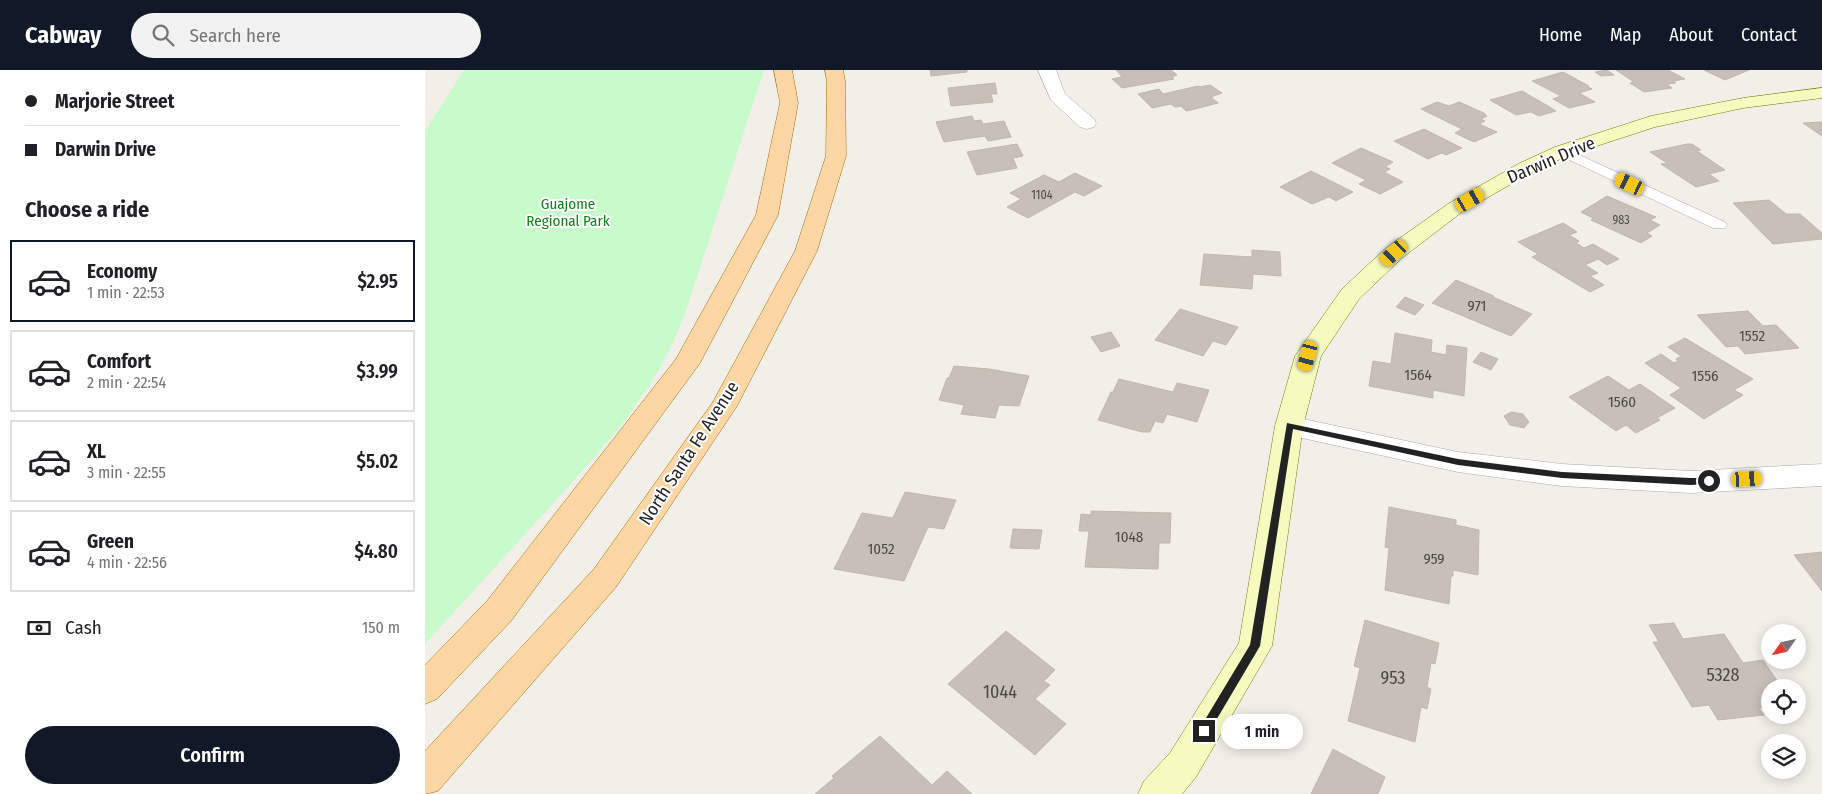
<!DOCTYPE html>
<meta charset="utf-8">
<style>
:root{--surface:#fff;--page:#f2f2f2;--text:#202124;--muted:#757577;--line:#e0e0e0;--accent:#111827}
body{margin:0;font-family:"Fira Sans Condensed",sans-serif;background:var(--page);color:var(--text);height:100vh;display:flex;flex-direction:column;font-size:19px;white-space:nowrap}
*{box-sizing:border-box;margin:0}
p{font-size:16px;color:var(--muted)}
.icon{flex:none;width:28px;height:28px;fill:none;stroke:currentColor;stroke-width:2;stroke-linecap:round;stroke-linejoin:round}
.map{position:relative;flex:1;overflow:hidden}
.drawer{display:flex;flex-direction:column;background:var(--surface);width:425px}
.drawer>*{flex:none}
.hud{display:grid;align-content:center;height:110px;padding:0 25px;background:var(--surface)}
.needle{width:32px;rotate:236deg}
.buttons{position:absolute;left:1336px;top:554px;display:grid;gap:10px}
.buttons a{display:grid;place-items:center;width:45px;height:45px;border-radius:50%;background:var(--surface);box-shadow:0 2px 12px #0003;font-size:25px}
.end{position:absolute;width:22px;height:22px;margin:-11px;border:6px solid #222;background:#fff;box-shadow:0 0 0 2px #fff}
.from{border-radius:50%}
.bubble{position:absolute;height:35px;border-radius:18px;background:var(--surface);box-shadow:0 2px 12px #0003;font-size:16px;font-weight:600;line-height:35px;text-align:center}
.car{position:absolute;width:15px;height:30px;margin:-15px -8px;border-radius:6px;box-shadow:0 0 4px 1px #0007;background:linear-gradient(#f5c518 24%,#345 0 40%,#f5c518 0 76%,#345 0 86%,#f5c518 0)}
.hud b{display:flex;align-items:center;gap:18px;height:48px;font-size:19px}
.hud b+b{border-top:1px solid var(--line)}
.hud i{width:12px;height:12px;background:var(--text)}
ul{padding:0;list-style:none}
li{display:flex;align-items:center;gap:15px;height:82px;margin:0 10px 8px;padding:0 15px;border:2px solid var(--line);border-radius:0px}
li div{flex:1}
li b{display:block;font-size:19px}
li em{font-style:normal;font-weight:600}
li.active{border-color:var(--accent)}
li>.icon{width:45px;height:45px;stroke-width:1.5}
h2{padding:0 25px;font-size:22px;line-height:60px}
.pay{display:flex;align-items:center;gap:12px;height:55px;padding:0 25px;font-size:19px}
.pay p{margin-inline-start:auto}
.action{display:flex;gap:10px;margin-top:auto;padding:10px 25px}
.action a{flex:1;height:58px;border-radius:30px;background:var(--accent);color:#fff;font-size:20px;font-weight:600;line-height:58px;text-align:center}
header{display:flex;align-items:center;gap:30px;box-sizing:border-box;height:70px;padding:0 25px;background:var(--accent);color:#fff}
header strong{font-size:24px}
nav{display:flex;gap:28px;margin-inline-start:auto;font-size:18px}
.search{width:350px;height:45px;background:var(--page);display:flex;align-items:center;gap:12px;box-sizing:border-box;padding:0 18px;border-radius:28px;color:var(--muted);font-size:19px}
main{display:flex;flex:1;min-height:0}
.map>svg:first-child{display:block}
</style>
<header>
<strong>Cabway</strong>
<div class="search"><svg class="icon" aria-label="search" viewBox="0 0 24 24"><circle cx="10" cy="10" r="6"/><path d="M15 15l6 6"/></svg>Search here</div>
<nav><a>Home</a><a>Map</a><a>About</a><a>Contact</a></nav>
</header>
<main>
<section class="drawer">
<div class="hud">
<b><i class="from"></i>Marjorie Street</b>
<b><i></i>Darwin Drive</b>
</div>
<h2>Choose a ride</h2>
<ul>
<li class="active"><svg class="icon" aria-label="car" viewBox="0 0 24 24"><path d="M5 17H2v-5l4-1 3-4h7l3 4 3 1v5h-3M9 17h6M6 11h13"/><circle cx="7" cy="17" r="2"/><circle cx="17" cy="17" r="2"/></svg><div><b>Economy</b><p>1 min · 22:53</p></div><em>$2.95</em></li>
<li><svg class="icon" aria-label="car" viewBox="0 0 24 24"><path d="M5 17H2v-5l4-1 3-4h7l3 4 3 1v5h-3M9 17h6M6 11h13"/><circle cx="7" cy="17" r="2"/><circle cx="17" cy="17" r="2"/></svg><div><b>Comfort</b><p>2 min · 22:54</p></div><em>$3.99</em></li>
<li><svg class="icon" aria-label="car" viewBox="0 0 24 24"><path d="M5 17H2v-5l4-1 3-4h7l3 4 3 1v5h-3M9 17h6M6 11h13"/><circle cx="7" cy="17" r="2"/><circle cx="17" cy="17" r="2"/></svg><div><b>XL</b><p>3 min · 22:55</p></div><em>$5.02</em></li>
<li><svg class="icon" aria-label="car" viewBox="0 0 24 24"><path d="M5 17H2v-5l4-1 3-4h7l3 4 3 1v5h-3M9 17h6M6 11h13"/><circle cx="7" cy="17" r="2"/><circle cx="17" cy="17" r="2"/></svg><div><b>Green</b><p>4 min · 22:56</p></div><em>$4.80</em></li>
</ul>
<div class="pay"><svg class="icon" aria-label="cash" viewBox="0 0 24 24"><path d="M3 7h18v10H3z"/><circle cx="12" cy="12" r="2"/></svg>Cash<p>150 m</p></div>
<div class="action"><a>Confirm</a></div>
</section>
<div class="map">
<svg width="1397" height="724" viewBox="0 0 1397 724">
<rect width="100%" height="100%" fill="#f2efe9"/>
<path fill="#c8facc" d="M39 0H339L261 241C231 323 180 376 123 439 82 484 41 529 0 574V61Z"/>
<g fill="#c7bfb8" stroke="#c4b6ab">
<path d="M505 0H542V2L506 6Z"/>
<path d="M691 0H746L752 5 747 7 749 9 697 18 687 9 697 7Z"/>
<path d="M1182 0 1189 5 1176 6 1170 2Z"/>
<path d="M1191 0H1243L1260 9 1248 11 1251 13 1242 14 1247 18 1219 22 1205 13 1209 12Z"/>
<path d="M1279 0H1324L1300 10Z"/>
<path d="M1138 2 1164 16 1163 17 1167 19 1154 23 1170 32 1144 38 1128 29 1136 26 1107 11Z"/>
<path d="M570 13 572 24H566L568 32 526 36 523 18Z"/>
<path d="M785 15 797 23 786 27 793 33 766 40 761 41 756 36 750 37 746 34 727 38 713 24 734 19 738 24 773 16 775 17Z"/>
<path d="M1097 21 1123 36 1131 41 1114 46 1106 42 1091 45 1065 30Z"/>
<path d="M1012 32 1024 36 1034 32 1059 43 1062 46 1056 49 1060 51 1054 54 1072 62 1049 72 1030 63 1037 59 996 39Z"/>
<path d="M547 46 549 51 556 50 558 54 579 51 586 67 563 71 560 66 519 72 511 52Z"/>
<path d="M1397 52V66L1378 53Z"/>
<path d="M999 59 1037 78 1021 85 1017 83 1003 89 969 71Z"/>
<path d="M592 74 598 86 588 88 592 98 552 105 542 82Z"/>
<path d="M1262 74H1267L1276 80 1272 81 1300 100 1284 104 1294 111 1271 117 1236 94 1242 93 1225 82Z"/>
<path d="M936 78 968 92 960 97 965 99 959 102 978 112 955 124 934 114 941 110 907 93Z"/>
<path d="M886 101 928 122 911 131 904 127 887 134 855 117Z"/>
<path d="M650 103 677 116 659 126 650 122 603 148 582 137 596 129 585 123 619 105 634 112Z"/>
<path d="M1182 126 1231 147 1225 150 1235 155 1222 163 1227 166 1216 173 1166 150 1168 148 1156 142Z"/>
<path d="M1344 130 1361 144H1375L1397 163V169L1348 174 1308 133Z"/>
<path d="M1138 153 1152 162 1144 165 1154 171 1151 173 1159 178 1168 174 1194 189 1182 195 1173 189 1160 195 1173 203 1165 206 1179 215 1165 222 1107 187 1113 184 1093 172Z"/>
<path d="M827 180 855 182 856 206 828 204 827 219 775 215 779 184 827 187Z"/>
<path d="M1031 210 1069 226 1068 227 1107 244 1086 266 1007 233Z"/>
<path d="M980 227 999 235 990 245 971 237Z"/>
<path d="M755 239 813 257 801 275 788 271 778 286 730 270Z"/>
<path d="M1323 241 1338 256 1351 255 1374 278 1320 284 1313 276 1301 277 1272 245Z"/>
<path d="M686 262 695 276 676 282 666 267Z"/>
<path d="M970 263 1007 270 1006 282 1021 285 1022 275 1042 278 1039 326 1008 320V328L944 316 948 291 966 294Z"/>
<path d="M1260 268 1328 309 1309 320 1318 325 1279 349 1245 325 1256 318 1220 293 1236 284 1249 293 1253 291 1251 289 1256 286 1243 277Z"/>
<path d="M1056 282 1073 289 1066 300 1048 292Z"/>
<path d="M529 296 564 299 604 306 594 336 574 335 570 348 536 344 539 335 514 330 522 308H524Z"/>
<path d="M1183 306 1204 320 1215 314 1250 338 1232 348 1235 350 1211 363 1201 355 1191 361 1144 327Z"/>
<path d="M694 309 748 322 752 313 784 320 772 352 742 344 738 353 730 351 725 362H717L673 350 686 322H688Z"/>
<path d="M1086 342 1098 344 1104 352 1099 358 1085 355 1079 346Z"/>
<path d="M480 422 531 430 519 459 503 457 479 511 409 499 437 443 468 448Z"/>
<path d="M964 437 1031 450V455L1054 460 1053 505 1028 500V506H1026L1024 534 960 520 964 478 960 477Z"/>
<path d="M666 441 746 443 745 473H734L733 499 660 497 664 461H654L656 444 666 445Z"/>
<path d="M588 459 617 460 614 479 585 478Z"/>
<path d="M1397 482V521L1369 485Z"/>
<path d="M940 550 1014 573 1010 594 1006 593 1002 617 1006 619 1002 639 996 637 990 672 923 651 935 598 929 596Z"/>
<path d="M1249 553 1258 569 1299 564 1318 593 1338 590 1357 618H1345V637L1334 638 1339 645 1293 650 1284 635 1267 637 1228 572H1234L1224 555Z"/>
<path d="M581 561 630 600 619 611 625 615 610 629 641 654 610 685 523 614Z"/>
<path d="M455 666 507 715 522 701 547 724H390L409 708 407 706Z"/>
<path d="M908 679 960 707 953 724H886Z"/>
</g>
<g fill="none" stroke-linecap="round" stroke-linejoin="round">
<defs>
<path id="lane" d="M1137 77 1300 152 1302 155 1300 158H1288L1132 84 1130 81 1132 78Z"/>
<g id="street">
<path d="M613 0H631L640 24 669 49 671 53 669 57 662 59 655 57 626 30Z"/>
<path d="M864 346 1033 382 1137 394 1266 401 1397 394V416L1266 423 1137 416 1033 402 854 363 850 356 854 349Z"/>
</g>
<path id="secondary" d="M1397 18V28L1318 38 1230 57 1144 85 1109 101 1037 142 977 188 934 229 896 286 878 356 847 576 771 707 757 724H713L719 711 745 683 814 573 850 356 870 286 917 219 961 178 1023 134 1095 93 1130 77 1226 46 1318 28Z"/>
<g id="primary">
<path d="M349 0H367L373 33 353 145 275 293 86 551 12 629 0 634V595L62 531 251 289 331 145 355 33Z"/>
<path d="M400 0H418L420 11 421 86 392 181 312 336 191 517 13 721 0 724V681L169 499 288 332 370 181 401 86 402 11Z"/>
</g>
</defs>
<use href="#lane" stroke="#a9a9a9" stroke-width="1"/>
<use href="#street" stroke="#a9a9a9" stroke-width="1"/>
<use href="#secondary" stroke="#707d05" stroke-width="1"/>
<use href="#primary" stroke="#a06b00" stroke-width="1"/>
<use href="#lane" fill="#fff" fill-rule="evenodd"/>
<use href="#street" fill="#fff" fill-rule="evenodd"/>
<use href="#secondary" fill="#f7fabf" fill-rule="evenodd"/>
<use href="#primary" fill="#fcd6a4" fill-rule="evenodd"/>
</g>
<path fill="#222" d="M862 353 1033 389 1137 402 1266 408H1284L1289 411 1284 414 1266 415 1137 408 1033 395 868 359 835 576 783 664 779 666 774 661 775 658 825 575Z"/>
<g text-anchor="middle" stroke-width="4" stroke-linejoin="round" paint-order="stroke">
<g font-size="12" fill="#4b4948">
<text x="617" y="129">1104</text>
<text x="1196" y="154">983</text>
</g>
<g font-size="15" fill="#0c8416" stroke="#fff">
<text x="143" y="139">Guajome<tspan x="143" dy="17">Regional Park</tspan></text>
</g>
<g font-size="15" fill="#4b4948">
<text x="1052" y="241">971</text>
<text x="1327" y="271">1552</text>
<text x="993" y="310">1564</text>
<text x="1280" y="311">1556</text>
<text x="1197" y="337">1560</text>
<text x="704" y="472">1048</text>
<text x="456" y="484">1052</text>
<text x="1009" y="494">959</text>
</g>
<g font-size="18" fill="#222" stroke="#fff">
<text transform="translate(1126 90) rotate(-23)" y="6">Darwin Drive</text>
<text transform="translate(264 383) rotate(-57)" y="6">North Santa Fe Avenue</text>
</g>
<g font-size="18" fill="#4b4948">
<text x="1298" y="611">5328</text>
<text x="968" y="614">953</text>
<text x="575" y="628">1044</text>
</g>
</g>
</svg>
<div class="buttons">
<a><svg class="needle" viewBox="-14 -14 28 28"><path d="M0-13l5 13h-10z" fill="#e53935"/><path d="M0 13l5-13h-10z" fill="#757577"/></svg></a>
<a><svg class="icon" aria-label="locate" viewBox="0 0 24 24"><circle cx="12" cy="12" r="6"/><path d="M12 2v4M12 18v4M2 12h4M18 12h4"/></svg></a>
<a><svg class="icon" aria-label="layers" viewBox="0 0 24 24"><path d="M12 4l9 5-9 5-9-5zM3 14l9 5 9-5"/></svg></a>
</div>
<i class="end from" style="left:1284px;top:411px"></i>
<i class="end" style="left:779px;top:661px"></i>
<div class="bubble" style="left:796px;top:644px;width:82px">1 min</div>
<i class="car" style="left:1205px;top:114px;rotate:296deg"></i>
<i class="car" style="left:1045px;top:130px;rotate:60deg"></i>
<i class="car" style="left:969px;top:183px;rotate:227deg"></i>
<i class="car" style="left:883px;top:286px;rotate:195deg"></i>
<i class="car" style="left:1322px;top:409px;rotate:87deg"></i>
</div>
</main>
